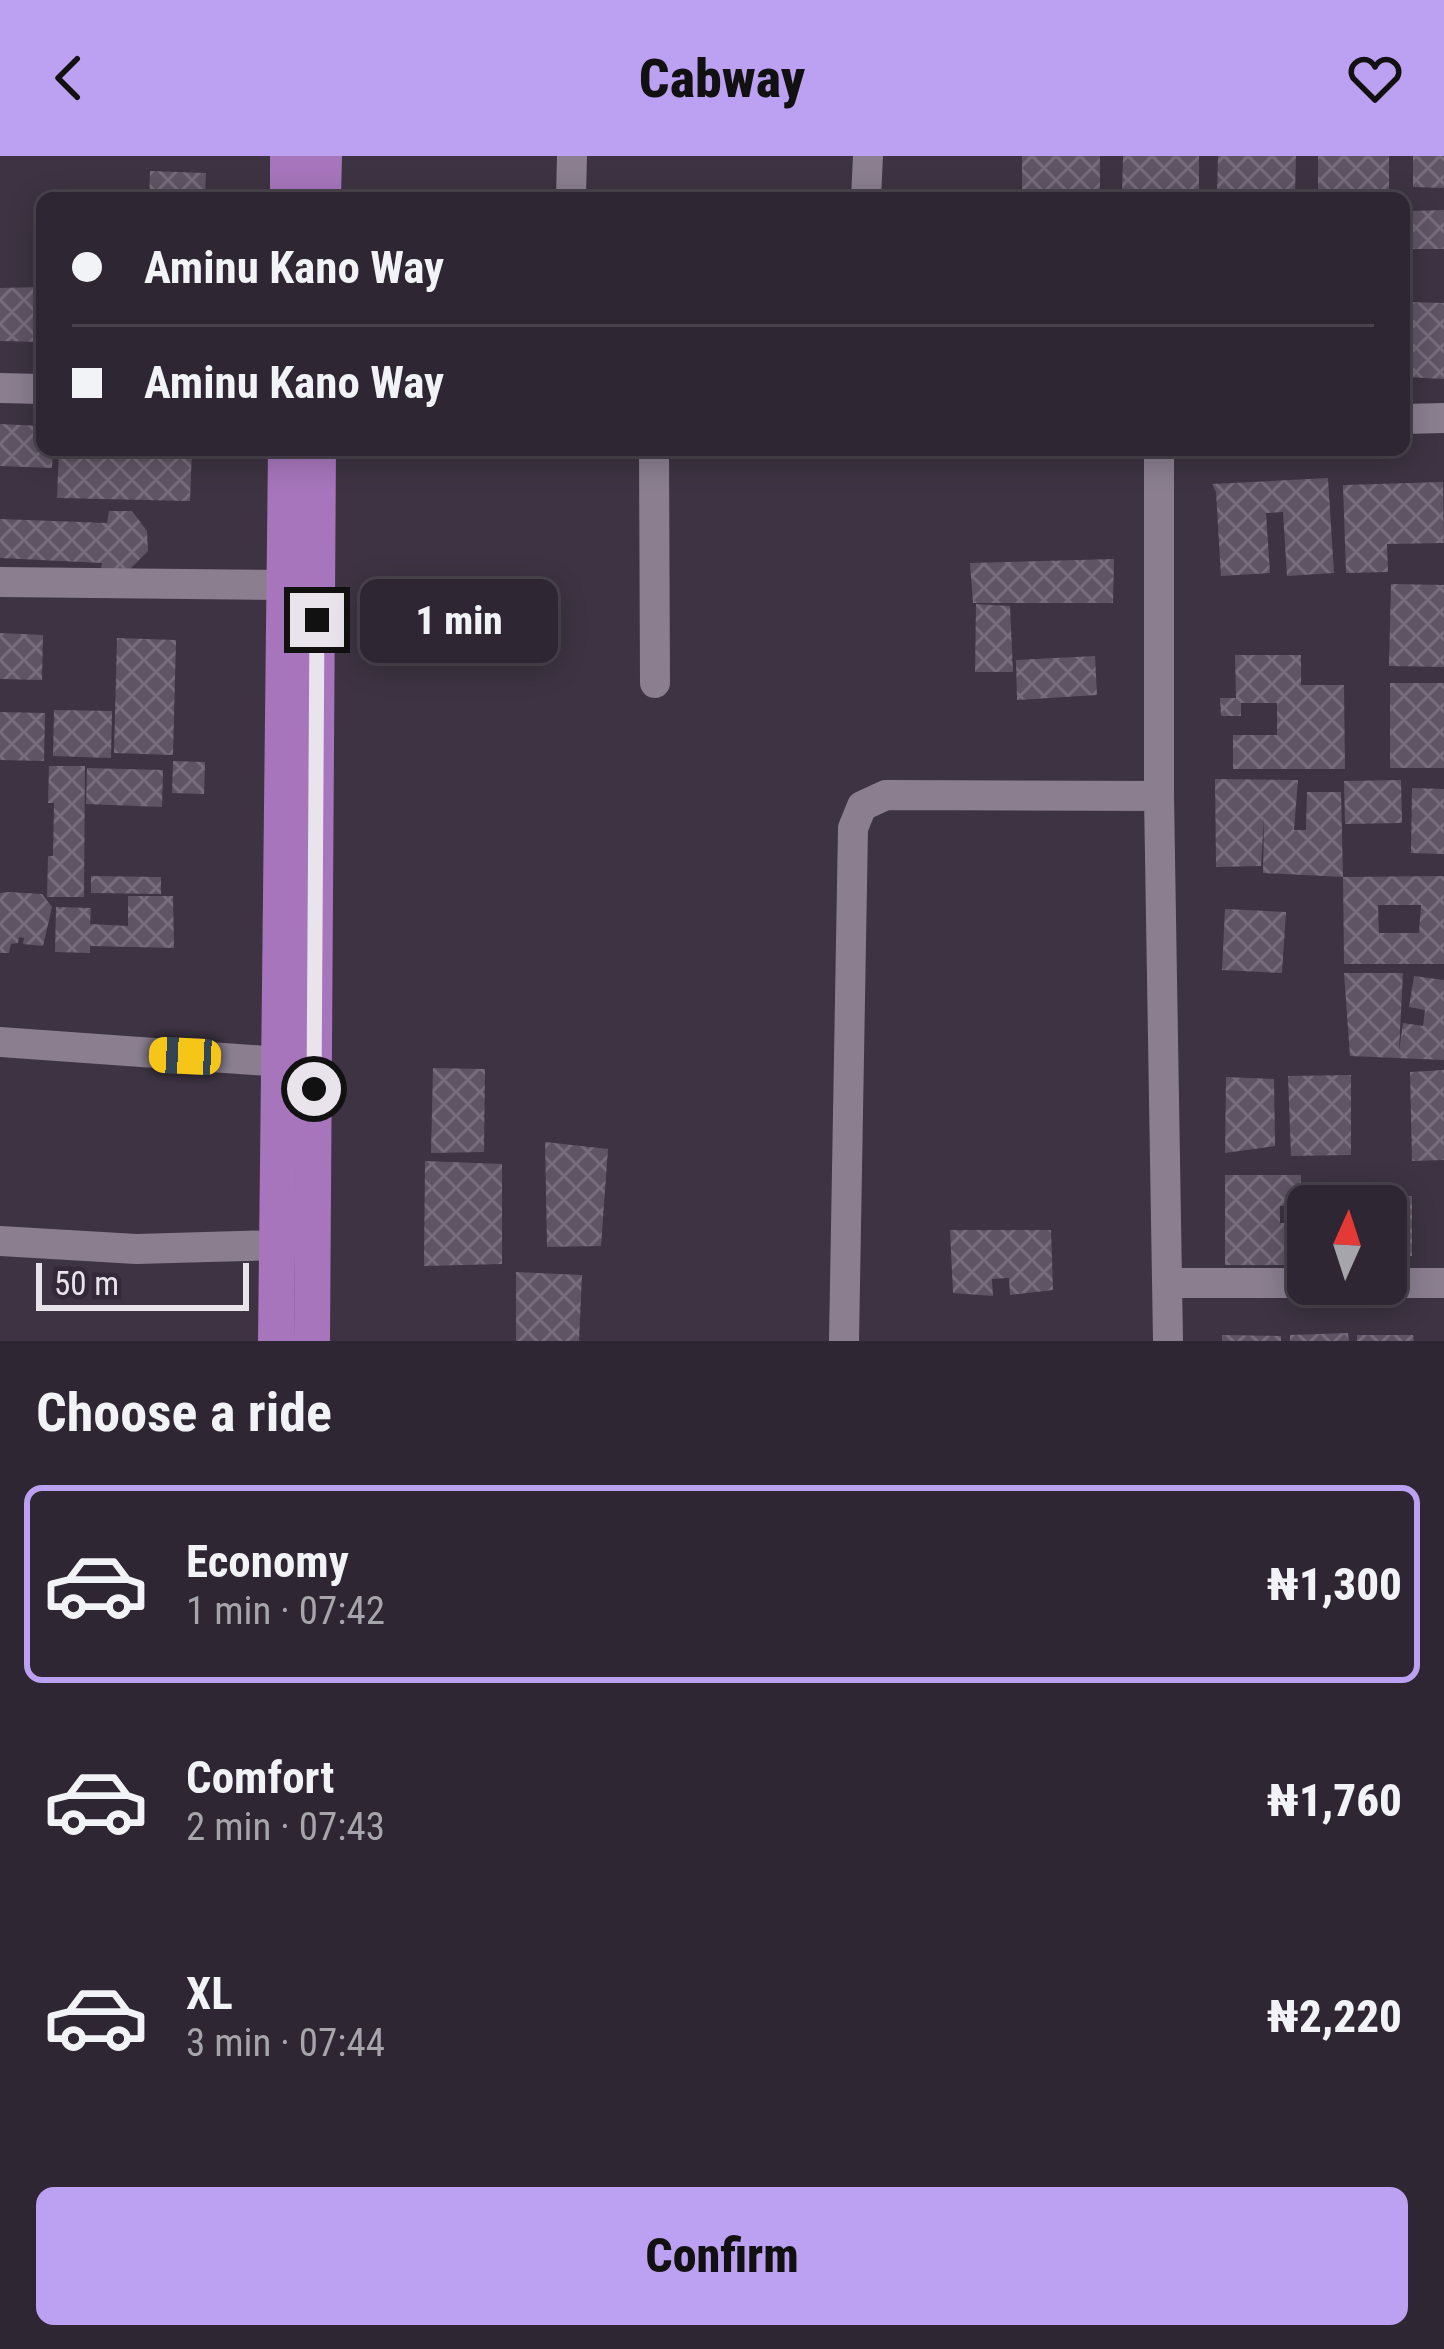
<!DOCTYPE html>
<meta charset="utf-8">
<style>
:root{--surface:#2e2632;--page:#362e3a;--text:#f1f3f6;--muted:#a7a5ac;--line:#49434d;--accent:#bca0f2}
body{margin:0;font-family:"Roboto Condensed",sans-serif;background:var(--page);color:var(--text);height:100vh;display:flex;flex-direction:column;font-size:45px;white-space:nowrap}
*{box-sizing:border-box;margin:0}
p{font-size:39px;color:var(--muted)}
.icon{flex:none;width:66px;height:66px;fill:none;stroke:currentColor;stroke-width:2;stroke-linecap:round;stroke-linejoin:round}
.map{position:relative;height:1185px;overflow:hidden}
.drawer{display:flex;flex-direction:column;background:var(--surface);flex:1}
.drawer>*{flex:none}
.banner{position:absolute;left:36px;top:36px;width:1374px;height:264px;border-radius:18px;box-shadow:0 6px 30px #0003,0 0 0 3px var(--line);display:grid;align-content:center;height:264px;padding:0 36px;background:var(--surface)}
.needle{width:78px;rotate:3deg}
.controls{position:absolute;left:1287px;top:1029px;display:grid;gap:24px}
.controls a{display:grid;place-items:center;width:120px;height:120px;border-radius:18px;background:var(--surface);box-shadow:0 6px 30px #0003,0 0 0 3px var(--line);font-size:60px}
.scale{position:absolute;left:36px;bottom:30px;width:213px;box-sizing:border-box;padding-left:12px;border:6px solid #e9e3ec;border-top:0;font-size:33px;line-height:42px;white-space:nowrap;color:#e9e3ec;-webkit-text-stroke:9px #332938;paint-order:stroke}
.end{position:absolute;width:54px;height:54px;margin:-27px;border:15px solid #e9e3ec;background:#111;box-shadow:0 0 0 6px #111}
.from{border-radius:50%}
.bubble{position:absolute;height:84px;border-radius:18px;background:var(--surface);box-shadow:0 6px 30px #0003,0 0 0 3px var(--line);font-size:39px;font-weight:800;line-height:84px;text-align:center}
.car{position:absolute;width:36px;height:72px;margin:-36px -18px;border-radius:15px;box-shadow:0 0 9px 3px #0007;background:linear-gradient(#f5c518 24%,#345 0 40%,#f5c518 0 76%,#345 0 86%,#f5c518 0)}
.banner b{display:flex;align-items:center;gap:42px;height:114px;font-size:45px}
.banner b+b{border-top:3px solid var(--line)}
.banner i{width:30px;height:30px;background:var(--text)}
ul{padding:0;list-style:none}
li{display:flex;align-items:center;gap:36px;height:198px;margin:0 24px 18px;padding:0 12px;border:6px solid transparent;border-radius:18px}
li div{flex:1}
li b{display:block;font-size:45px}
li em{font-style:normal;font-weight:800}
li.active{border-color:var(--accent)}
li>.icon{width:108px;height:108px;stroke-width:1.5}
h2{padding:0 36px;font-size:54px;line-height:144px}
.action{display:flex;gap:24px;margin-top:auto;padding:24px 36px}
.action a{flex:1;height:138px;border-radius:18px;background:var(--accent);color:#111;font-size:48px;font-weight:800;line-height:138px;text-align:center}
header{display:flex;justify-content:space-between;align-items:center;height:156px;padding:0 36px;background:var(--accent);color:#111;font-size:54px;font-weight:800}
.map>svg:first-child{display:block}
</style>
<header><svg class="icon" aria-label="back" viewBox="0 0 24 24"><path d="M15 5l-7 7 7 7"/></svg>Cabway<svg class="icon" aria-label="heart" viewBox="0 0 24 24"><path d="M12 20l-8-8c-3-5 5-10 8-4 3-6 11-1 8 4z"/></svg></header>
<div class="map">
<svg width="1444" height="1185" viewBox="0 0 1444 1185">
<defs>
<pattern id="building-cross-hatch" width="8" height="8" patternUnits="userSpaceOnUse" patternTransform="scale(3)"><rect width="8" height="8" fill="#5f5464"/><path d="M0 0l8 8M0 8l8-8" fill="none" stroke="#766c7a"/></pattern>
</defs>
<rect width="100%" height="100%" fill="#3d3342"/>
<g fill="url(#building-cross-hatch)" fill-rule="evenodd">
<path d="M1022 0H1100V39L1022 38Z"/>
<path d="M1123 0H1199V36H1122Z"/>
<path d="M1218 0H1296L1295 38 1217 37Z"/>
<path d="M1318 0H1389V39L1318 38Z"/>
<path d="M1413 0H1444V32L1413 31Z"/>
<path d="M150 15 206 17 205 42H149Z"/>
<path d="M1444 54V93H1409L1408 55Z"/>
<path d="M42 131V186L0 185V132Z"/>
<path d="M1408 146 1444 147V223L1406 221Z"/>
<path d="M0 268 42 270V294H53L52 312 0 310Z"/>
<path d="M59 294H192L190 345 57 342Z"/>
<path d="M1328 322 1334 417 1287 420 1283 356 1266 357 1270 417 1221 420 1216 336 1212 328Z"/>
<path d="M1443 326 1444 387 1387 388 1388 416 1346 417 1343 329Z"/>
<path d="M109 355H132L147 375 148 395 130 413H101L102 407 0 402V363L107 367Z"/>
<path d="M1114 403 1113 447H973L970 407Z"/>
<path d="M1391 428 1444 429V511L1389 510Z"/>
<path d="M976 448 1010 450 1013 516H975Z"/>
<path d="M0 477 43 479 42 524 0 523Z"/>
<path d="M117 482 176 484 173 599 114 597Z"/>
<path d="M1235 499H1301V529H1344L1345 613H1233V579H1277V547H1241V560H1221L1220 542H1236Z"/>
<path d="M1095 500 1097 539 1017 544 1016 504Z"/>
<rect x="1390" y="527" width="54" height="85"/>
<path d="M54 554 112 555 111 602 53 600Z"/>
<path d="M0 556 45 557 44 605 0 604Z"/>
<path d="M173 605 205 606 204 638 172 637Z"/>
<path d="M49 610H85L84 741H47L48 700H53L54 647H48Z"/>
<path d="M87 612 163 614 162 651 86 648Z"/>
<path d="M1215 623 1298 624 1294 674H1306L1307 636H1341L1343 721 1263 717 1264 661 1261 710 1216 711Z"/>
<path d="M1401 624 1402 667 1345 668 1344 625Z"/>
<path d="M1412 632 1444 633V698L1411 697Z"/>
<path d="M91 720 161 721V738L91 737Z"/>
<path d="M1444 720V808H1344L1343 721ZM1378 749H1421L1419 777H1379Z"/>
<path d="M9 736 42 738 52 751 43 790 23 788 24 782 19 781 18 787 11 788 9 797H0V737Z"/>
<path d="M128 740H173L174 792 90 790V797L55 796 56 751 91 752 90 768 128 770Z"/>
<path d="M1225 753 1286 756 1282 817 1222 814Z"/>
<path d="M1344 817H1403L1399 895 1403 867 1423 870 1425 854 1409 851 1414 820 1444 824V904L1350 900Z"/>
<path d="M433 912 485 913 484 996 431 997Z"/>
<path d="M1444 914V1004L1412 1005 1410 916Z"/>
<path d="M1351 919V999L1291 1000 1288 920Z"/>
<path d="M1226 921 1274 923 1275 990 1225 997Z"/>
<path d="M545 986 608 993 601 1090 547 1091Z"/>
<path d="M425 1005 502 1008V1108L424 1110Z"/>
<path d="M1225 1019H1301V1049L1280 1050V1067H1308V1109H1225Z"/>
<path d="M1353 1040H1412V1100H1386V1050H1353Z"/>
<path d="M950 1074H1051L1053 1134 1010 1139 1009 1122 992 1123 993 1140 953 1137Z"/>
<path d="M516 1116 582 1119 579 1185H516Z"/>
<path d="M1348 1177 1349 1185H1290V1179Z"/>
<path d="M1222 1179 1281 1180V1185H1222Z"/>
<path d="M1357 1179H1413L1414 1185H1357Z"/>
</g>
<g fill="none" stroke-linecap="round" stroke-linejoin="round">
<g stroke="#8a7e8f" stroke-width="30">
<path d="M571 42 572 0"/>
<path d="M866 42 868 0"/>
<path d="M0 232 42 233"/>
<path d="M1404 263 1444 262"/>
<path d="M654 294 655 527"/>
<path d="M1159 294V640L1168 1185"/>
<path d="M0 426 282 429"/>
<path d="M0 886 281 906"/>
<path d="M0 1085 136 1093 278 1089"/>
<path d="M1169 1127H1308"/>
<path d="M1386 1127H1444"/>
<path d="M844 1185 853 672 862 650 886 639 1159 640"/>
</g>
<g stroke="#a675bb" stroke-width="36">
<path d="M288 42V0"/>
<path d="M323 42 324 0"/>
<path d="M276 1185 286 294"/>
<path d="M312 1185 318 294"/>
</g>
</g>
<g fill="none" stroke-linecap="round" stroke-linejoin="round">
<path stroke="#e9e3ec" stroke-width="15" d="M314 933 317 464"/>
</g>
</svg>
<div class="controls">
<a><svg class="needle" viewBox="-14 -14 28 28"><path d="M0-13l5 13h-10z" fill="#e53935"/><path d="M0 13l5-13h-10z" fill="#a7a5ac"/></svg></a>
</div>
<div class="scale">50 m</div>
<i class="end from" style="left:314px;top:933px"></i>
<i class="end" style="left:317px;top:464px"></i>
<div class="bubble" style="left:360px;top:423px;width:198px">1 min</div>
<i class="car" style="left:185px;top:900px;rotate:273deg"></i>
<div class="banner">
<b><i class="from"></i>Aminu Kano Way</b>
<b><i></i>Aminu Kano Way</b>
</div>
</div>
<section class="drawer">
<h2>Choose a ride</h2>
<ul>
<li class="active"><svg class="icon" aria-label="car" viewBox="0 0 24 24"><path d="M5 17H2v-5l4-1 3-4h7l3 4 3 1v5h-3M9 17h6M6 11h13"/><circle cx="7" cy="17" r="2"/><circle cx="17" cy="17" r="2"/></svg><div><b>Economy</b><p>1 min · 07:42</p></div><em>₦1,300</em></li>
<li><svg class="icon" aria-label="car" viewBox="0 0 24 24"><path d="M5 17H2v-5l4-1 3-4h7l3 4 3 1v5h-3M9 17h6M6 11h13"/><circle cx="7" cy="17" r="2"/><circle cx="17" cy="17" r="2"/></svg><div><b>Comfort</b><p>2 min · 07:43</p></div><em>₦1,760</em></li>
<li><svg class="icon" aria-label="car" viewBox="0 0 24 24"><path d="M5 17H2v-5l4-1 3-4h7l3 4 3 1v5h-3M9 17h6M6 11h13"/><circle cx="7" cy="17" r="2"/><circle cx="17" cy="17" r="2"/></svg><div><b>XL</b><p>3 min · 07:44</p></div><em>₦2,220</em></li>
</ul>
<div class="action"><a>Confirm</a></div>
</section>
